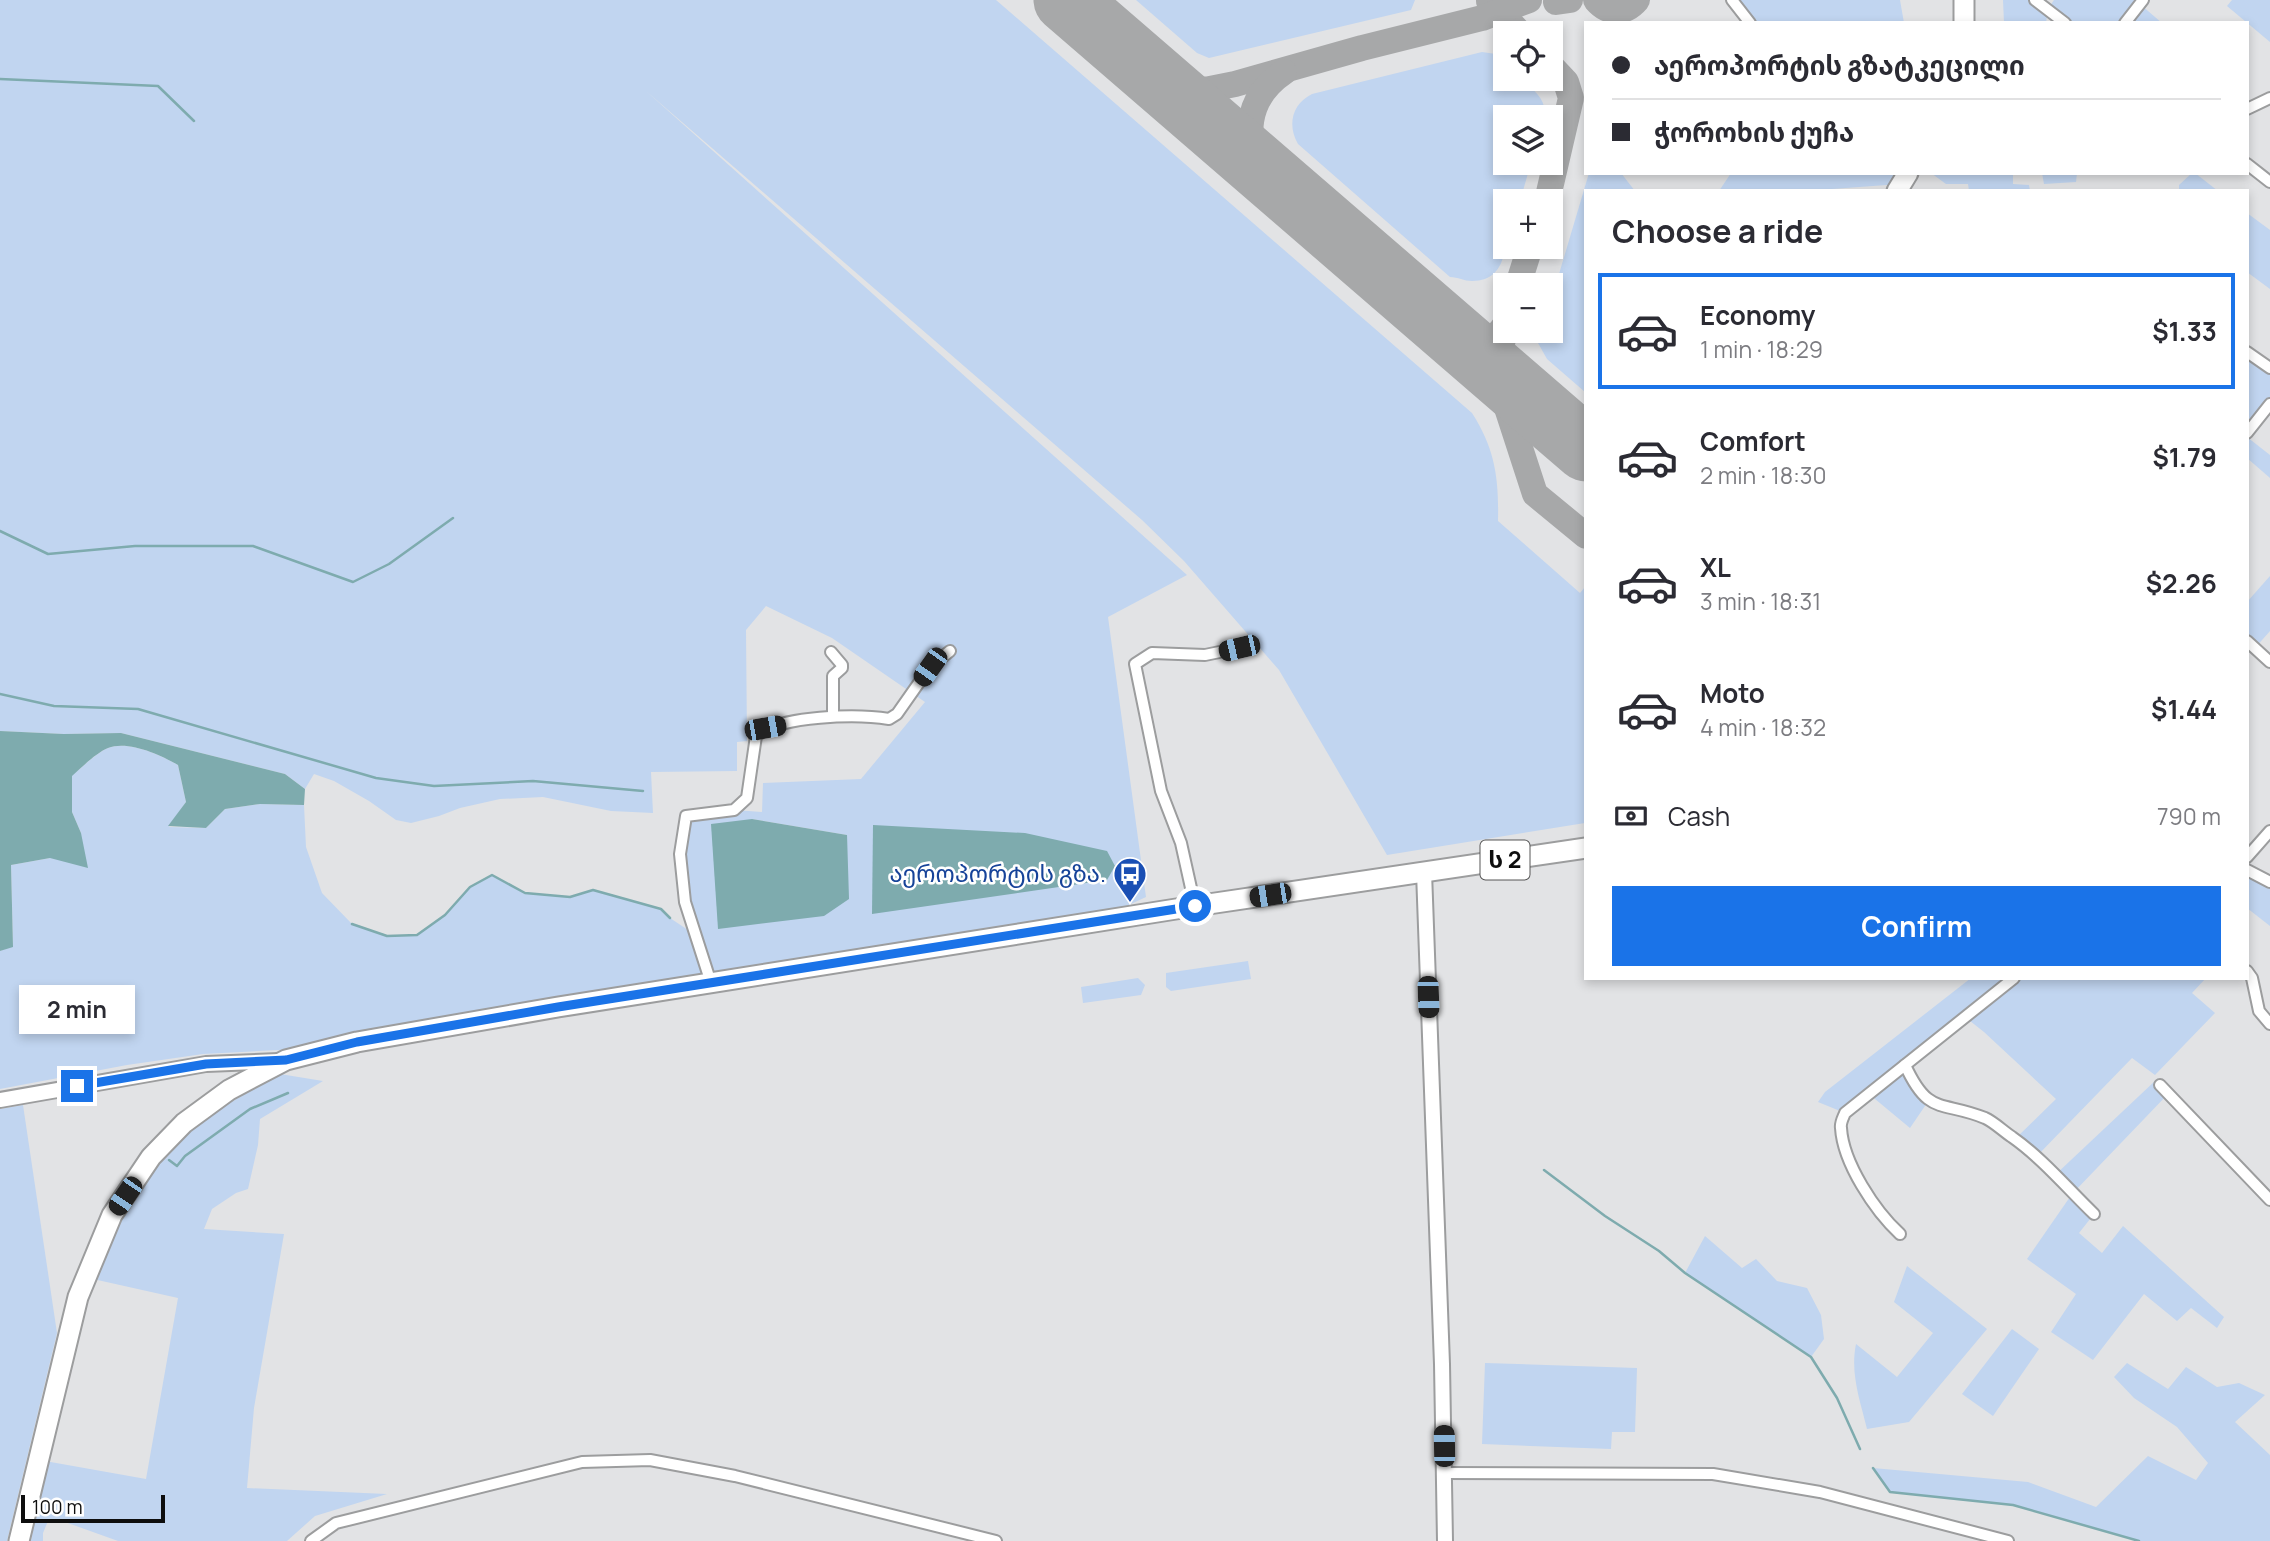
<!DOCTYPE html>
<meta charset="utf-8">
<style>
:root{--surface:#fff;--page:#f2f2f3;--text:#2b2b33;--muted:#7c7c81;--line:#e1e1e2;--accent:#1a73e8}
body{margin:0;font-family:Manrope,"Noto Sans Georgian",sans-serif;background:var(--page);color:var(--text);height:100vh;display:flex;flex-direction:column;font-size:26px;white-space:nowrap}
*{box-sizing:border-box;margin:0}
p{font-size:23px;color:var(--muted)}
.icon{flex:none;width:38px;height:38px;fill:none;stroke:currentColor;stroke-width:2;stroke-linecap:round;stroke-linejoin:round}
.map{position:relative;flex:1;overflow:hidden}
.panel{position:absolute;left:1584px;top:189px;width:665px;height:791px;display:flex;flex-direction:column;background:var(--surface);border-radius:0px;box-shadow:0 4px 10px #0003}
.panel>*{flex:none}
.hud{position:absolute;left:1584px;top:21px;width:665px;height:154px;border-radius:0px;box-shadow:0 4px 10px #0003;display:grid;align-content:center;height:154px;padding:0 28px;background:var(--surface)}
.buttons{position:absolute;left:1493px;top:21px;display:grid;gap:14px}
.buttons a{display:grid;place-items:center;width:70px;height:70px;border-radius:0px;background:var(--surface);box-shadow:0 4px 10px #0003;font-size:35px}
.scale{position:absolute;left:21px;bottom:18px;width:144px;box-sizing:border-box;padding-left:7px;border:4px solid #0e0e0e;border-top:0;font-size:19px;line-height:24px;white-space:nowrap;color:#0e0e0e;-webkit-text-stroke:5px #fff;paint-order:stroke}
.end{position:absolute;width:32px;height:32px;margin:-16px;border:9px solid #1a73e8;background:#fff;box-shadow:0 0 0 4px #fff}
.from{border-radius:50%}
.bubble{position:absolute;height:49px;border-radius:0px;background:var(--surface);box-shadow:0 4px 10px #0003;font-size:23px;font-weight:700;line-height:49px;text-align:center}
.car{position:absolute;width:21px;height:42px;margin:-21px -10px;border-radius:9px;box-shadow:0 0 5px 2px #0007;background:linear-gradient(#222 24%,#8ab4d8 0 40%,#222 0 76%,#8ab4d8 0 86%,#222 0)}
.hud b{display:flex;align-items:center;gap:24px;height:66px;font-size:26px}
.hud b+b{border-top:2px solid var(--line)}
.hud i{width:18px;height:18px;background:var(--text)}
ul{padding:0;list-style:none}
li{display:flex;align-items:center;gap:21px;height:116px;margin:0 14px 10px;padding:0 14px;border:4px solid transparent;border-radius:0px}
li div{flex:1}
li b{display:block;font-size:26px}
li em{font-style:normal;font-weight:700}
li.active{border-color:var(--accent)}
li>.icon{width:63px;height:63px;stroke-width:1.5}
h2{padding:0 28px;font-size:32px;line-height:84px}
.pay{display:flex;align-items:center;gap:18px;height:77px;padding:0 28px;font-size:26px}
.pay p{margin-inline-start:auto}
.primary-button{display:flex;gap:14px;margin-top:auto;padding:14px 28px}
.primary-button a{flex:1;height:80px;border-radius:0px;background:var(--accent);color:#fff;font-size:28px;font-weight:700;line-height:80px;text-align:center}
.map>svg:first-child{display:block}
</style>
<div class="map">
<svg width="2270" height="1541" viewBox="0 0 2270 1541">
<rect width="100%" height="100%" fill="#e2e3e5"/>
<g fill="#c1d5f0" fill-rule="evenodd">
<path d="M0 0H996L1472 413C1495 449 1499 478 1498 521L1580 593 1585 587V823L1387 855 1279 670 1184 561 1142 520 646 91 1187 575 1108 617 1146 897 1118 910 783 961 387 1027 297 1049 203 1054 127 1065 0 1089V951L13 946 11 865 50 858 81 833 72 812V775C83 767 96 753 108 748 128 740 161 755 178 765L186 802 169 827 206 828 225 809 260 804 304 805 306 847 322 893 352 924 387 936 417 935 445 915 470 887 492 875 525 893 570 897 593 890 661 909 670 918 697 936 680 854 686 816 734 810 762 812 763 783 861 779 925 702 832 638 766 606 746 630 747 741 737 742V771L651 772 653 813 611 811 543 797 500 799 460 808 439 816 411 823 396 820 369 801 334 781 314 774 305 789 285 774 121 733 64 734 0 731ZM752 819 847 835 824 916Z"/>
<path d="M1136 0H1415L1411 10 1209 58 1197 53Z"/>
<path d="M1732 0H1900L1904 23H1750Z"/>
<path d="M2003 0H2035L2048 9 2054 0H2145L2141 5 2162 23H2065L2048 10 2046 23H2004Z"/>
<path d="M2232 0H2270V42L2227 6Z"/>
<path d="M1482 52 1496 54 1505 60V79H1522C1533 90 1548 100 1544 117H1505V163H1531L1520 201H1505C1505 230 1514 281 1472 281 1464 281 1458 277 1450 277L1298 144C1287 125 1292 104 1312 94Z"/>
<path d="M1589 173H1621L1635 191H1586L1585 392 1547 359 1538 343 1542 331H1550L1551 301Z"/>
<path d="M1731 173H1908L1900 184 1805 191H1719Z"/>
<path d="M1931 173H2013V184L2029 185 2030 191H1969L1968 184H1946Z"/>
<path d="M2042 173H2077L2076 182 2044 184Z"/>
<path d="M2192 173H2195L2218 191H2179V185Z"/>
<path d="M2247 213 2270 230V289L2247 272Z"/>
<path d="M2247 352 2270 368V404L2247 433Z"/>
<path d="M2247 437 2270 455V478L2247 458Z"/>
<path d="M2270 576V631L2255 648 2247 641V602Z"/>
<path d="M2247 870 2270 882V926L2247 908Z"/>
<path d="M1248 961 1251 979 1171 991 1166 987V973Z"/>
<path d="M1138 978 1145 985 1141 995 1083 1003 1081 987Z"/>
<path d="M1971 978H2206L2192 993 2215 1013 2155 1075 2132 1058 2035 1158 2015 1139 2056 1099 1984 1032 1965 1017 1905 1065 1929 1100 1910 1128 1869 1094 1845 1113 1818 1102 1825 1092Z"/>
<path d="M280 1074 323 1081 260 1119 258 1145 248 1189 236 1193 212 1209 204 1229 284 1234 254 1408 247 1488 387 1494 315 1516 287 1541H118L65 1522 48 1521 43 1533V1541H31L45 1461 146 1479 178 1298 93 1279 125 1214 155 1167 200 1120Z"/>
<path d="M2156 1080 2168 1094 2073 1193 2094 1214 2079 1233 2102 1253 2123 1226 2224 1317 2217 1328 2191 1308 2177 1321 2144 1294 2093 1360 2051 1332 2076 1294 2027 1259 2072 1194 2054 1176Z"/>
<path d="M23 1105 57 1333 7 1541H0V1109Z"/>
<path d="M1705 1236 1742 1268 1756 1259 1777 1281 1807 1288 1821 1315 1824 1339 1811 1357 1685 1273Z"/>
<path d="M1907 1266 1987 1329 1909 1422 1867 1429C1860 1400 1850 1374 1856 1344L1897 1377 1933 1333 1894 1302Z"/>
<path d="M2012 1329 2039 1349 1993 1416 1962 1394Z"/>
<path d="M1485 1363 1637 1368 1635 1432H1612L1611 1449 1482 1444Z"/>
<path d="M2127 1363 2168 1389 2186 1367 2217 1387 2239 1383 2265 1395 2235 1422 2270 1455V1541H2139L2013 1505 1890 1492 1873 1468 2028 1482 2096 1507 2148 1456 2196 1480 2208 1463 2177 1427 2134 1398 2114 1377Z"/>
</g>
<g fill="#7eabae">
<path d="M0 731 64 734 121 733 285 774 305 789 304 805 260 804 225 809 206 828 168 826 186 802 178 765C161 755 128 740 108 748 96 753 82 767 72 776V812L81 833 88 868 50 858 11 865 13 947 0 951Z"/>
<path d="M752 819 847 835 849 899 824 916 718 929 711 824Z"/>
<path d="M873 825 1025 833 1107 851 1115 866 1107 880 872 914Z"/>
</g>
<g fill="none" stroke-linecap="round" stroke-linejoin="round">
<g stroke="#7eabae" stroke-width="2.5">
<path d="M0 79 158 86 194 121"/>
<path d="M0 531 48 554 135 546H253L353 582 389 564 453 518"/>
<path d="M0 694 54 706 138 709 376 778 434 786 533 781 643 791"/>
<path d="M352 924 387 936 417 935 445 915 470 887 492 875 525 893 570 897 593 890 661 909 670 918"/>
<path d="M169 1160 177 1166 185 1156 250 1109 288 1093"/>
<path d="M1544 1170 1605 1216 1659 1251 1685 1273 1811 1357 1837 1398 1860 1449"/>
<path d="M1873 1468 1890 1492 2013 1505 2139 1541"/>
</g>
<g stroke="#a7a8a9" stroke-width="26">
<path d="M1596 0C1608 14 1625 14 1637 0"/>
<path d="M1489 1 1520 33"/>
<path d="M1556 2 1570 0"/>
<path d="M1141 65 1165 83 1181 87 1205 90 1235 84 1362 48 1482 18 1529 0"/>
<path d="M1268 175C1239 141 1247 97 1284 72"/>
<path d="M1547 201 1571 98 1566 82 1550 65"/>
<path d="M1518 285 1530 247"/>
<path d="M1437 321C1459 339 1483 357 1505 325"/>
<path d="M1505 331 1495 371 1535 494 1586 536"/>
<path d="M1563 430H1586"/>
</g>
<path stroke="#a7a8a9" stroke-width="65" d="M1066 0 1586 449"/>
<defs>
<g id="street">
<path d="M1732 0 1750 23"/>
<path d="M2035 0 2065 23"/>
<path d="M2125 23 2143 0"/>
<path d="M2247 109 2270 98"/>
<path d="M2247 164 2270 182"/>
<path d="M2247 352 2270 368"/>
<path d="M2247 433 2270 404"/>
<path d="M2247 641 2270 662"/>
<path d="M831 652 842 665V668L833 676V716"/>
<path d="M2247 857 2270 831"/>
<path d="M2247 870 2270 882"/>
<path d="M1195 906 1181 843 1161 791 1135 664 1152 653 1205 655 1239 648"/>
<path d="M2247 971 2252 978 2259 1011 2270 1024"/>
<path d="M711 983 685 902 680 854 686 816 734 810 747 798 756 736C780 715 858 714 889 719L897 714 930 667 950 651"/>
<path d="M1905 1065C1929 1117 1941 1100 1985 1118 1994 1122 2003 1131 2012 1137 2042 1158 2068 1189 2094 1214"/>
<path d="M2160 1085 2270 1200"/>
<path d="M1900 1234C1875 1211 1843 1163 1841 1128 1840 1123 1843 1118 1845 1113L2014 978"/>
<path d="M1445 1473 1713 1474 1820 1492 2008 1541"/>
<path d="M311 1541 336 1523 582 1462 650 1460 735 1476 996 1541"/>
</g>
<g id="secondary">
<path d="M1424 872 1442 1364 1445 1541"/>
<path d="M0 1100 206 1064 279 1061"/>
</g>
<g id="highway">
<path d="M1964 0V23"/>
<path d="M1897 191 1908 173"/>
<path d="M19 1541 78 1297 112 1215 151 1157 184 1123 229 1090 286 1060 357 1042 558 1007 1195 906 1586 848"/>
</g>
</defs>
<use href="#street" stroke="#9c9d9e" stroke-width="14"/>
<use href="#secondary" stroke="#9c9d9e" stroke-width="18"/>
<use href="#highway" stroke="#9c9d9e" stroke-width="23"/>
<use href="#street" stroke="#fff" stroke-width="10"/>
<use href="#secondary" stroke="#fff" stroke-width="14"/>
<use href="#highway" stroke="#fff" stroke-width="19"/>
</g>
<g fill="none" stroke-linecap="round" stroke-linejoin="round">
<path stroke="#1a73e8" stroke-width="9" d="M77 1086 206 1064 286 1060 357 1042 558 1007 1195 906"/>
</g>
<defs>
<symbol id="bus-pin" viewBox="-11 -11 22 30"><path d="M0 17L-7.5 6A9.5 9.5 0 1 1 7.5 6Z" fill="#1a4fb4" stroke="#fff"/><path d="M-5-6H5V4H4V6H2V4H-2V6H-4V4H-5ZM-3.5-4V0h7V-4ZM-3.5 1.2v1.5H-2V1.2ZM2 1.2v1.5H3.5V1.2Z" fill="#fff"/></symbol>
</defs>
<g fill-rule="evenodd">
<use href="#bus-pin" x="1111" y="855" width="38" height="52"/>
</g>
<g text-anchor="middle" stroke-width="5" stroke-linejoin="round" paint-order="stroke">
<rect fill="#fff" stroke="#565656" stroke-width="2" x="1480.5" y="840.5" width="49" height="39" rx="5"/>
<g font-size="23" font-weight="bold" fill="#0e0e0e">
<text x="1505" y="868">ს 2</text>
</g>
<g font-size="24" fill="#164399" stroke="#fff" text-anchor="end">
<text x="1106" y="882">აეროპორტის გზა.</text>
</g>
</g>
</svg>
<div class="buttons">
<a><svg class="icon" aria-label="locate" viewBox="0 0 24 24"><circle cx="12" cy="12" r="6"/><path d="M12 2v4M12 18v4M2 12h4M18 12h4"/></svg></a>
<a><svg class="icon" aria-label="layers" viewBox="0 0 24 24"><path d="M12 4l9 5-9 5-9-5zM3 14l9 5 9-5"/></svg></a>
<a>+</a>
<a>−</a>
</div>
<div class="scale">100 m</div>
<i class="end from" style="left:1195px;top:906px"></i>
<i class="end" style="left:77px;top:1086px"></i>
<div class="bubble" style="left:19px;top:985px;width:116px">2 min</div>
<i class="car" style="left:1239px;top:648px;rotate:257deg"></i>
<i class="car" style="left:930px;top:667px;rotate:215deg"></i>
<i class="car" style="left:765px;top:728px;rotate:80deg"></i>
<i class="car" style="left:1270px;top:895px;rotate:261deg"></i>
<i class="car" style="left:1428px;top:997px;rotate:178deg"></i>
<i class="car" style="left:125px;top:1196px;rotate:214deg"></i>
<i class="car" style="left:1444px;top:1446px;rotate:359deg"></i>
<div class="hud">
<b><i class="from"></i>აეროპორტის გზატკეცილი</b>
<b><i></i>ჭოროხის ქუჩა</b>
</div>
<section class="panel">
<h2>Choose a ride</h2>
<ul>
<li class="active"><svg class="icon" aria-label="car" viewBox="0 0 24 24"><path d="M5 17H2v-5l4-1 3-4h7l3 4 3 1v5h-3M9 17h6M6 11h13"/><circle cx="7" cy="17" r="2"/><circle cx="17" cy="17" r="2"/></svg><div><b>Economy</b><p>1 min · 18:29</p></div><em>$1.33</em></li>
<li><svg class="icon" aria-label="car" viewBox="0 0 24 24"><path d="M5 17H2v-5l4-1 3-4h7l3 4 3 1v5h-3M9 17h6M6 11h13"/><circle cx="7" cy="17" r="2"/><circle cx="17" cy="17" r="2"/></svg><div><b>Comfort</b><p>2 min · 18:30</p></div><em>$1.79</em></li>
<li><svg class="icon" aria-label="car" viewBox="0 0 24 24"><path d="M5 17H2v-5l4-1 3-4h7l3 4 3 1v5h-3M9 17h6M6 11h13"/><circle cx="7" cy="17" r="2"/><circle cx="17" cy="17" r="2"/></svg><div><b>XL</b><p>3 min · 18:31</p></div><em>$2.26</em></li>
<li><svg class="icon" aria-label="car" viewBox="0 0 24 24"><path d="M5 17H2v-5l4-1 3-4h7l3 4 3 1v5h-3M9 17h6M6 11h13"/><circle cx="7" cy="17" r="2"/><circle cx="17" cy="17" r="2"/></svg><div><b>Moto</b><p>4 min · 18:32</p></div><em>$1.44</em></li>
</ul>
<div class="pay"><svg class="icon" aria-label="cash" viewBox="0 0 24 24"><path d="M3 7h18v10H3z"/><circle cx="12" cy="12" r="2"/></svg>Cash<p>790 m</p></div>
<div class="primary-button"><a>Confirm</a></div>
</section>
</div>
